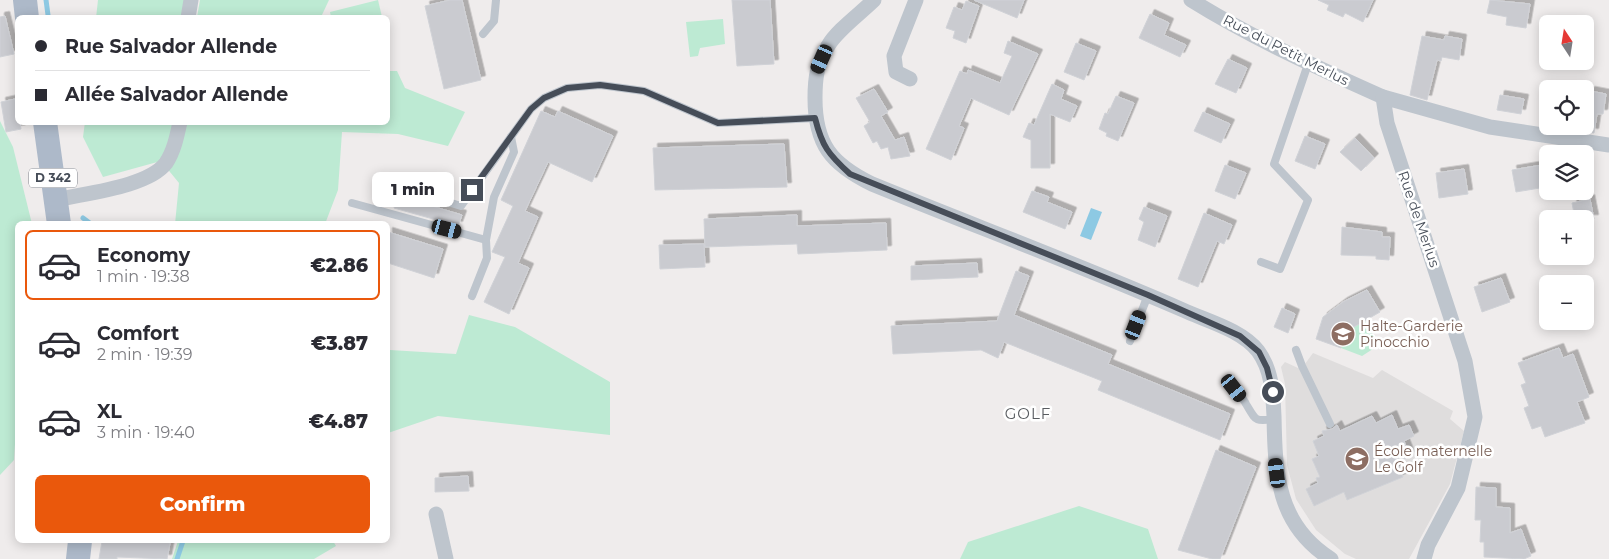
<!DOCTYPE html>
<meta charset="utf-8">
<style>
:root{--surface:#fff;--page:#f7f7f7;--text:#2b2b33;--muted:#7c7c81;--line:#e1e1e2;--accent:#ea580c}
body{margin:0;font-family:Montserrat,sans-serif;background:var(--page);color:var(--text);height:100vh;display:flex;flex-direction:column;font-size:19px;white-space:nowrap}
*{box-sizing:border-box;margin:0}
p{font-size:16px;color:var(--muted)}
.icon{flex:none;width:28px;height:28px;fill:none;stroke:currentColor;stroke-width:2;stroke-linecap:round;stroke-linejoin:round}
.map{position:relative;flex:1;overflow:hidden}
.details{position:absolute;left:15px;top:221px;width:375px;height:322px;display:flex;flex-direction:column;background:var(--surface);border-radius:8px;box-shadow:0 2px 12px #0003}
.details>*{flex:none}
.hud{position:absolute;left:15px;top:15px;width:375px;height:110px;border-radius:8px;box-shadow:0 2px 12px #0003;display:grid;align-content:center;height:110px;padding:0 20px;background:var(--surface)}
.needle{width:32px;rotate:348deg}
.tools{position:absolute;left:1539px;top:15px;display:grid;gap:10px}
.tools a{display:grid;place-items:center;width:55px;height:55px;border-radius:8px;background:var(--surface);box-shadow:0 2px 12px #0003;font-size:25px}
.end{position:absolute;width:22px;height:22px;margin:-11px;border:6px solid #464d58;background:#fff;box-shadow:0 0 0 2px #fff}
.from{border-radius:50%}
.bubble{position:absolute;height:35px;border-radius:8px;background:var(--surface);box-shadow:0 2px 12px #0003;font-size:16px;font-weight:800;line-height:35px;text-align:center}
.car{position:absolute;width:15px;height:30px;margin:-15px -8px;border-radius:6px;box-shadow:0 0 4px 1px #0007;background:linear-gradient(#222 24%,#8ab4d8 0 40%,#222 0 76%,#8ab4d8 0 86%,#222 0)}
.hud b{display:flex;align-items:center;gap:18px;height:48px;font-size:19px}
.hud b+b{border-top:1px solid var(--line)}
.hud i{width:12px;height:12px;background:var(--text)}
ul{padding:9px 0 0;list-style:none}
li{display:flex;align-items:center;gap:15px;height:70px;margin:0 10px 8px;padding:0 10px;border:2px solid transparent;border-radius:8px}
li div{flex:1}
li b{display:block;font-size:19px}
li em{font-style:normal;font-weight:800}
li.selected{border-color:var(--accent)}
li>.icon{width:45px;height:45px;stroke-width:1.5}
.primary-button{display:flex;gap:10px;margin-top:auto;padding:10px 20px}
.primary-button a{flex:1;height:58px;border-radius:8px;background:var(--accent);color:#fff;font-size:20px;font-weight:800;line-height:58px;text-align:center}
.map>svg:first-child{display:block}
</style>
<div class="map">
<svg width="1609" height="559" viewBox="0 0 1609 559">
<defs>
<filter id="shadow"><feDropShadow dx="4.5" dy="-4.5" stdDeviation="0" flood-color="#0004"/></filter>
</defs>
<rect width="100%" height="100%" fill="#efecec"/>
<path fill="#dfdddd" d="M1313 353 1373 378 1382 370 1453 411 1450 419 1464 431 1450 484 1409 559H1356L1345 554 1316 530 1296 499 1287 465 1285 384 1281 367 1285 362 1298 368 1305 364Z"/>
<g fill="#bdead3">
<path d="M98 0H186L184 17 96 18Z"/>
<path d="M200 0H329L321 17H197Z"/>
<path d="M378 0 382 17H331L330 12Z"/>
<path d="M723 19 725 44 700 48 698 56 690 57 686 22Z"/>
<path d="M388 71H397L405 88 465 112 448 146 398 134 342 132 338 190 325 224H175L179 183 161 161 103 177 83 137 85 122H388Z"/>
<path d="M0 121 13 147 32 224H18V394L14 460 0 475Z"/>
<path d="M469 315 515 327 610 382V435L438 416 388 433V348L390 350 456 354Z"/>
<path d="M1365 321 1379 345 1362 356 1341 348 1344 328 1350 329Z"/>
<path d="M1079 506 1148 529 1158 559H960L968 542Z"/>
<path d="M178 541H333L336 546 314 559H172Z"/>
</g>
<path fill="#8dc9e3" d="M1091 208 1102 212 1091 240 1080 236Z"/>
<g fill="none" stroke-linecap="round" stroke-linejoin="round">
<g stroke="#8dc9e3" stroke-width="5">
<path d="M46 0 48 15"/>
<path d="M83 218 91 224"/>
<path d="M177 559 183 541"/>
</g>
</g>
<g fill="#cacbd0" stroke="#d0d2d7" filter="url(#shadow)">
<path d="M450 0H462L481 80 444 89 425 6Z"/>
<path d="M732 0H770L774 64 737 66Z"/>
<path d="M974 0H1024L1017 18Z"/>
<path d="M1318 0H1373L1363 22 1345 13 1343 17 1327 10 1329 5Z"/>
<path d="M1490 0 1530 4 1526 28 1506 25 1507 17 1487 13Z"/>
<path d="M966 1 979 6 966 43 953 38 955 31 946 28 954 7 962 10Z"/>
<path d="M1150 14 1169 23 1164 35 1186 45 1180 57 1139 38Z"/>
<path d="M5 16 14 54 0 57V17Z"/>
<path d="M1422 36 1444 40 1445 36 1462 39 1459 60 1442 57 1441 61 1437 60 1427 100 1410 95Z"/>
<path d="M1008 41 1038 54 1009 115 971 98 959 126 964 128 951 160 926 149 960 71 967 74 968 70 1000 83 1012 56 1004 53Z"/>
<path d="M1076 43 1096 51 1084 80 1064 72Z"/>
<path d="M1228 59 1247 68 1236 93 1215 84Z"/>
<path d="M1052 84 1064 90 1061 99 1077 106 1070 122 1050 114V168H1031V140L1023 137 1029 123 1034 125Z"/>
<path d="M874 89 888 112 881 116 895 140 904 137 910 156 891 159 888 147 881 149 877 141 873 143 864 126 870 122 856 98Z"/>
<path d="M1590 91 1606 94 1603 114H1597L1594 133 1585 132V100L1588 101Z"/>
<path d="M1500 95 1524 99 1521 114 1497 110Z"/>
<path d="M1116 96 1134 103 1118 141 1106 136 1107 133 1099 129 1105 113 1108 114Z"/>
<path d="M15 99 18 122H20L21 129 6 132 1 102Z"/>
<path d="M541 111 555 117 558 111 613 136 592 182 548 162 525 211 538 217 518 263 529 268 509 314 484 302 505 257 492 252 513 206 501 200Z"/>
<path d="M1203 112 1230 124 1221 143 1194 131Z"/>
<path d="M1305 136 1325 144 1315 169 1295 161Z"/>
<path d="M1355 138 1374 158 1361 171 1340 152Z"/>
<path d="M784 144 787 187 655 190 653 148Z"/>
<path d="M1225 165 1246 173 1235 199 1215 191Z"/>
<path d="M1542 165 1546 187 1516 192 1512 170Z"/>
<path d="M1464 169 1468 194 1439 198 1436 173Z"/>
<path d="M1032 191 1049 197 1047 202 1072 212 1065 229 1023 212Z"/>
<path d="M398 196 462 215 458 226 394 208Z"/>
<path d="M1590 199 1594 219H1575L1572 203Z"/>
<path d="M1144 207 1167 216 1155 247 1138 240 1144 222 1139 219Z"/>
<path d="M1204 213 1232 225 1224 244 1217 241 1198 287 1178 279Z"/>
<path d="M797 215V226L886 223 887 250 798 254 797 244 705 247 704 219Z"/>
<path d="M1342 227 1382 232V237H1390L1389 260 1376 259V256L1341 255Z"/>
<path d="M388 232 443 249 434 278 388 263Z"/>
<path d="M704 244 705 267 660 269 659 245Z"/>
<path d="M977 263 978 277 911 280V266Z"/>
<path d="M1016 271 1029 276 1014 315 1112 355 1108 364 1230 414 1220 440 1098 390 1102 381 1004 342 998 358 981 350 893 354 891 326 997 321Z"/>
<path d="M1501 278 1510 302 1482 312 1474 287Z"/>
<path d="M1367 290 1380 312 1347 331 1341 348 1316 339 1323 317 1343 302Z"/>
<path d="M1282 308 1295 314 1288 333 1274 327Z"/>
<path d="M1559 348 1563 358 1573 354 1589 397 1577 402 1585 423 1545 437 1541 426 1532 429 1524 408 1529 406 1521 385 1526 383 1518 363Z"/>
<path d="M1392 415 1398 429 1409 425 1414 436 1404 441 1410 456 1397 462 1403 477 1347 500 1344 492 1314 506 1306 489 1318 483 1316 478 1320 477 1312 459 1319 456 1313 441 1324 436 1322 431 1332 429 1337 425 1340 431 1372 416 1376 423Z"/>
<path d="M1216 450 1256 467 1220 559H1212L1178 550Z"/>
<path d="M468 476 469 491 435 492V478Z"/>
<path d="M1476 487 1496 488V507L1510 508V533L1521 529 1531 556 1524 559 1484 557V542H1480L1481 520H1475Z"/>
<path d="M102 541H161L170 543 167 559 117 557V559H99Z"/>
</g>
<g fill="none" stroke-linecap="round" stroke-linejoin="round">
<g stroke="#bec5cd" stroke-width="8">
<path d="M483 34 494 21 496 0"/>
<path d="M399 187 461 206 531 109 544 98 567 88 600 85 644 91 718 123 815 118"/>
<path d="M352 203 486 240"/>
<path d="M1261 262 1280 269 1308 200 1274 164 1308 64"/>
<path d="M472 296 487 258 486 240 494 197 514 152 511 137"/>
<path d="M1130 341 1148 295"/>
<path d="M1296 350 1302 366 1330 424"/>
<path d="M1234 388C1238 393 1243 398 1246 404 1256 420 1254 422 1274 419"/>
</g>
<g stroke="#bec5cd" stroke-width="15">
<path d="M874 0C861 13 836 31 828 46 817 64 815 77 815 98 815 144 831 164 872 184 975 226 1080 265 1183 310 1207 321 1242 330 1258 351 1272 370 1273 394 1274 416 1275 473 1277 525 1331 559"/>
<path d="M1191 0C1252 38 1318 68 1383 97"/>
<path d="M188 18 191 0"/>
<path d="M910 79 896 72 894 56 916 0"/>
<path d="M56 200C85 193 148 187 166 163 174 151 177 136 180 122"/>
<path d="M436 514 446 559"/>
<path d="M1424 559 1428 545 1458 488 1475 417 1465 361 1387 123 1383 97 1490 127 1609 145"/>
</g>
<g stroke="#adb9c9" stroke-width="24">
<path d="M25 0 27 18"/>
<path d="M45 122 59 224"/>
<path d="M78 559 80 541"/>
</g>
</g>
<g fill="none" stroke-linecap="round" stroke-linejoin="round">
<path stroke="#464d58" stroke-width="6" d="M472 190 531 109 544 98 567 88 600 85 644 91 718 123 815 118C822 146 828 154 850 174L1148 295 1240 336 1259 352 1267 368 1273 392"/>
</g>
<defs>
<symbol id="school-disc" viewBox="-11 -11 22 22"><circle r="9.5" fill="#8d6e63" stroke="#fff"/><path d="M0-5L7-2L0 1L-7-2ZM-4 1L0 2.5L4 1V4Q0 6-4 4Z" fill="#fff"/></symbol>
</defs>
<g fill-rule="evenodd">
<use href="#school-disc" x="1329" y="320" width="28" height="28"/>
<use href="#school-disc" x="1343" y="445" width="28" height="28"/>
</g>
<g text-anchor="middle" stroke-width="5" stroke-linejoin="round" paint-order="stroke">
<rect fill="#fff" stroke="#7e828a" stroke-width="1" x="29" y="168.5" width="48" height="19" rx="4"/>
<g font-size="12" font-weight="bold" fill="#464d58">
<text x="53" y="182">D 342</text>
</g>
<g font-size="14" fill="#464d58" stroke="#fff">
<text transform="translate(1286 50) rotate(27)" y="5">Rue du Petit Merlus</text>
<text transform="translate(1419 219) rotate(71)" y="5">Rue de Merlus</text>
</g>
<g font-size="14" fill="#785e54" stroke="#fff" text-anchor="start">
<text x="1360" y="331">Halte-Garderie<tspan x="1360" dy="16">Pinocchio</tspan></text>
<text x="1374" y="456">École maternelle<tspan x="1374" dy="16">Le Golf</tspan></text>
</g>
<g font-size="15" letter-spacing="1" fill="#595c60" stroke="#fff">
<text x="1028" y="419">GOLF</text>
</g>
</g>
</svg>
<div class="tools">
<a><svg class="needle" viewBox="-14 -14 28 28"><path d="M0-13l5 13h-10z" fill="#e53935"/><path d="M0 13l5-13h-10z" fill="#7c7c81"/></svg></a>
<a><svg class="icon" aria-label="locate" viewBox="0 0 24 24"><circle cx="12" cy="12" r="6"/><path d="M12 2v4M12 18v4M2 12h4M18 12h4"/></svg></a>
<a><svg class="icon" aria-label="layers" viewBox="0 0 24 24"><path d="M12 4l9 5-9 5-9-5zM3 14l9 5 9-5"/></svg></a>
<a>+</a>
<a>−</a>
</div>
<i class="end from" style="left:1273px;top:392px"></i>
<i class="end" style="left:472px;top:190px"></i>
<div class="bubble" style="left:372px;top:172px;width:82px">1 min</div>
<i class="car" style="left:822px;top:59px;rotate:204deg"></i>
<i class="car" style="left:447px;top:229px;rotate:105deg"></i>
<i class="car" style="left:1136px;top:325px;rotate:21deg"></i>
<i class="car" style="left:1234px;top:388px;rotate:142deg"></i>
<i class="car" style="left:1277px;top:473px;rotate:353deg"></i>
<div class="hud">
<b><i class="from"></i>Rue Salvador Allende</b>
<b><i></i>Allée Salvador Allende</b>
</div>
<section class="details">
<ul>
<li class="selected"><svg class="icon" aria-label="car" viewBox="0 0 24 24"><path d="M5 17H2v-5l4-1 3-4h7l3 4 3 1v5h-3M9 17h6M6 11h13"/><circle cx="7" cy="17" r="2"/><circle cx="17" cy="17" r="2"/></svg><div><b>Economy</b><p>1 min · 19:38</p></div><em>€2.86</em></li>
<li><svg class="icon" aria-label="car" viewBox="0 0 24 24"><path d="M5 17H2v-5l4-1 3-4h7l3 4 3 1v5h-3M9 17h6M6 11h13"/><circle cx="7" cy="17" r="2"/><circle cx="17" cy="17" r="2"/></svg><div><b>Comfort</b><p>2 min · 19:39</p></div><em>€3.87</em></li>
<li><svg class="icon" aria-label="car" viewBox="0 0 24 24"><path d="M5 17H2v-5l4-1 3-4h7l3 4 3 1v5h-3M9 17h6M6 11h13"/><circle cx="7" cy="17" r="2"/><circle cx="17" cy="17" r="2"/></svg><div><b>XL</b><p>3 min · 19:40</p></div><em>€4.87</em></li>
</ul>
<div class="primary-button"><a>Confirm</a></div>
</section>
</div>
